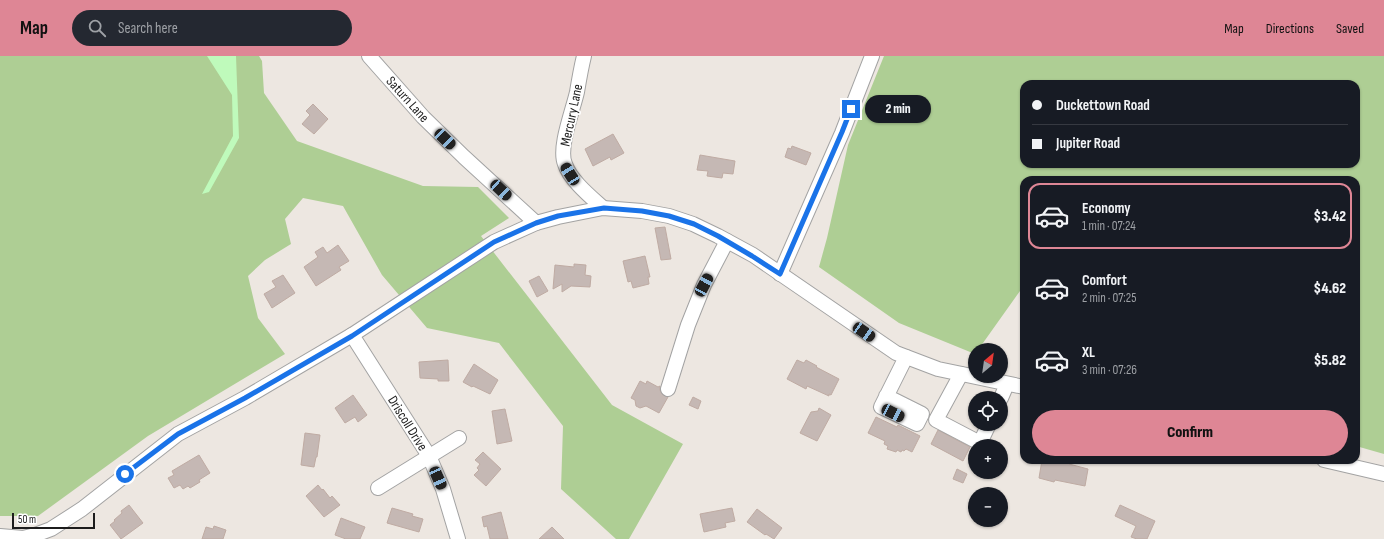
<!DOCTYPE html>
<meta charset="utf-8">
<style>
:root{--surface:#171b24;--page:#242831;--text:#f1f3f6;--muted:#9ea1a6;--line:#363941;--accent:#de8695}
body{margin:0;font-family:"Sofia Sans Condensed",sans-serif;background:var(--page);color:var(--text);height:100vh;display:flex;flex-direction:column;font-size:15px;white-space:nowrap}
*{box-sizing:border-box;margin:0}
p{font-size:13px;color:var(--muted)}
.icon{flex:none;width:22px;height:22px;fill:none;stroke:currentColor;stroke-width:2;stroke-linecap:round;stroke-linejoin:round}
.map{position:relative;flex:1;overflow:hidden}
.side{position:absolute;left:1020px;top:120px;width:340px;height:288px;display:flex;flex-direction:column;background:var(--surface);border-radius:12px;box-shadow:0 1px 3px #0004}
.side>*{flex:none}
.hud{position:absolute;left:1020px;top:24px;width:340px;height:88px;border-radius:12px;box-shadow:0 1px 3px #0004;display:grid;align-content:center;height:88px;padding:0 12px;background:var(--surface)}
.needle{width:26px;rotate:29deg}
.controls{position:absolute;left:968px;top:287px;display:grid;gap:8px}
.controls a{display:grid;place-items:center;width:40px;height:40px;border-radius:50%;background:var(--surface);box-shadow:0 1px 3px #0004;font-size:20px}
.scale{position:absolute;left:12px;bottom:10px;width:83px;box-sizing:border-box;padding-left:4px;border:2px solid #1c1c1c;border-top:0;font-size:11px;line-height:14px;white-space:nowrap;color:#1c1c1c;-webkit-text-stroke:3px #fff;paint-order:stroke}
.end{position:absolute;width:18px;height:18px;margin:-9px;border:5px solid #1a73e8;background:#fff;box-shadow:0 0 0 2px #fff}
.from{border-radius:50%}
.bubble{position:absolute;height:28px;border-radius:14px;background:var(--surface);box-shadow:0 1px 3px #0004;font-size:13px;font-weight:800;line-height:28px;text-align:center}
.car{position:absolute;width:12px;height:24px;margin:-12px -6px;border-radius:5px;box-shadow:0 0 3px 1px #0007;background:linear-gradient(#222 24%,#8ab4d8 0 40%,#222 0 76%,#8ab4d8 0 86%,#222 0)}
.hud b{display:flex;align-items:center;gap:14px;height:38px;font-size:15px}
.hud b+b{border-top:1px solid var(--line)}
.hud i{width:10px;height:10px;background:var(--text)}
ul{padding:7px 0 0;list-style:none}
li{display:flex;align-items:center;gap:12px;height:66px;margin:0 8px 6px;padding:0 4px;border:2px solid transparent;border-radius:12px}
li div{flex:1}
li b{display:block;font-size:15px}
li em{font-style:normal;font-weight:800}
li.on{border-color:var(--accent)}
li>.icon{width:36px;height:36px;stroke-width:1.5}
.cta{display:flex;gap:8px;margin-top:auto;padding:8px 12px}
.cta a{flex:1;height:46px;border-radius:24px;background:var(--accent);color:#111;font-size:16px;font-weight:800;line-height:46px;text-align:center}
header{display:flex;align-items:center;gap:24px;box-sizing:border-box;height:56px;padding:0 20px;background:var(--accent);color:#111}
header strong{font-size:19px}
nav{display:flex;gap:22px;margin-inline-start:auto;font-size:14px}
.search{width:280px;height:36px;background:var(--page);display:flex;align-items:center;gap:10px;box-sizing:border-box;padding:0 14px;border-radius:22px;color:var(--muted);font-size:15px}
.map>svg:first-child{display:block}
</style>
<header>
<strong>Map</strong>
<div class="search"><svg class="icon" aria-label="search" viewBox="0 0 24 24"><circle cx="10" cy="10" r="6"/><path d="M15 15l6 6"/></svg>Search here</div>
<nav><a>Map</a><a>Directions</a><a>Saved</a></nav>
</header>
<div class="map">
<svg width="1384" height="483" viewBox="0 0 1384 483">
<rect width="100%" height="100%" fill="#ede7e1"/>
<g fill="#aece94" fill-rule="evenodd">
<path d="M0 0H259L262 5 264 37 297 85 423 130 478 131 509 162 481 180 612 349 683 388 629 483H616L561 433 563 370 499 287 427 272 382 219 343 150 303 142 285 163 291 188 265 204 248 220 258 262 285 298 148 380 38 460H0Z"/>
<path d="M884 0H1384V398L1356 390V124H1024V191L1020 235 978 294H975V298L899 267 819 211 827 182 848 89ZM1024 28H1356V108H1024Z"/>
</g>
<path fill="#bffabb" d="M207 0H236L239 82 209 136 202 138 233 80 232 39Z"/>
<g fill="#c5b8b4" stroke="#bfaba3">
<path d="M313 48 328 63 314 78 302 68 310 59 306 55Z"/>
<path d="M613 78 624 97 611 104 610 101 593 110 585 93Z"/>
<path d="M792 90 811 97 806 109 785 101 788 92 791 93Z"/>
<path d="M700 99 735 105 733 118 723 117 722 122 707 120 708 115 697 114Z"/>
<path d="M665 171 671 203 661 204 655 172Z"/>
<path d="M338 189 349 205 339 211 341 214 316 230 304 211 318 201 315 196 323 191 327 197Z"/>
<path d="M645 200 650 221H648L649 228 633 232 631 225 628 226 623 205Z"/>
<path d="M574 208 586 209 585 219 591 220 590 231 571 230 562 236V228L553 233 555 209 574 211Z"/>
<path d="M283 219 295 237 272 252 264 238 276 231 272 225Z"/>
<path d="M539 220 548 235 537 241 529 225Z"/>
<path d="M448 304 449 325H438V323L420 322 419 306Z"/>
<path d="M797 304 804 307 806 304 817 310 816 311 839 323 831 339 829 338V340L807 330 806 333 787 323Z"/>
<path d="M474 308 498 324 490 338 473 330 472 331 463 326Z"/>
<path d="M640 325 646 328 647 325 658 331 660 330V334L662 338 668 341 659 357 646 350 640 352 636 350 635 344 631 342Z"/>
<path d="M353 339 367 359 358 366 355 361 345 367 335 352Z"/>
<path d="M693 341 701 345 698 353 689 349Z"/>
<path d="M819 352 831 359 817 385 800 377 811 356 818 355Z"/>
<path d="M505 353 512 385 497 388 492 355Z"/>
<path d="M876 361 897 371 898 369 920 380 912 396 906 393 904 395 902 394 901 396 897 394 896 396 887 393 888 390 884 388 885 385 868 377Z"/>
<path d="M938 374 970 391 963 405 931 388Z"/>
<path d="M305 377 320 379 317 401H316L314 411 301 409Z"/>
<path d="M483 396 501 413 486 430 474 419 479 414 477 412 480 408 475 404Z"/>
<path d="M199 399 210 417 199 424 200 426 190 432 188 430 183 433 180 429 174 432 168 422 174 419 172 415Z"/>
<path d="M1042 404H1061L1070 406 1069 408 1088 413 1085 430 1055 424 1054 426 1039 422Z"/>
<path d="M957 413 967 418 963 427 953 423Z"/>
<path d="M318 429 322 434 323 433 330 442 332 440 340 449 324 461 306 440Z"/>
<path d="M129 449 143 467 121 483 110 469 115 465 114 464 122 457 121 455Z"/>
<path d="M1120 449 1155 465 1147 483H1137L1131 481 1136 470 1115 460Z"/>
<path d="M392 452 413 458 412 460 423 463 419 476 387 467Z"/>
<path d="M732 452 735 465 725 467 726 471 704 476 700 458Z"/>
<path d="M757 453 782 472 774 483 766 478 765 479 747 466Z"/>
<path d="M501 456 508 483H490L487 470 484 471 482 461Z"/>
<path d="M341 462 365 471 360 483H346L335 479Z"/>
<path d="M214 470 226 474 223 483H202L206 471 213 473Z"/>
<path d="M552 471 564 483H539Z"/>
</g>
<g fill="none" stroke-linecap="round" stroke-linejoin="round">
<defs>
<g id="minor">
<path d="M369 0 423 61 464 101 536 167"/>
<path d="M584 0C581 12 579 24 577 36 573 54 558 92 565 108 570 124 591 141 603 152"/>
<path d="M780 218 842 77 872 0"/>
<path d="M352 279 429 400 443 433 458 483"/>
<path d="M961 318 936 364 980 387 989 368"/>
<path d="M668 333 688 269 704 229 727 185"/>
<path d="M886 340 922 358 917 368 881 351 906 301"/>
<path d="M1001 342 1007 328"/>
<path d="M1324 404 1384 418"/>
<path d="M378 432 459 382"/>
<path d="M0 480 23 482 35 479 51 473 82 453 178 378 245 342 352 279 494 186 536 167 558 161 603 152 642 155 669 160 693 168 718 180 753 199 896 297 938 313 1024 331"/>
</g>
</defs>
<use href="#minor" stroke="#a3a3a3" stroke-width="16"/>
<use href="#minor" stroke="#fff" stroke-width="14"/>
</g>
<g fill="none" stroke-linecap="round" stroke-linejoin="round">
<path stroke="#1a73e8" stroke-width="5" d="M125 418 178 378 245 342 352 280 494 186 536 167 558 160 604 152 642 155 669 160 694 168 718 180 752 200 780 218 842 76 851 53"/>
</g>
<g text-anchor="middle" stroke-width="3.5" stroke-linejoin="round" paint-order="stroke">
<g font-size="14" fill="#1c1c1c" stroke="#fff">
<text transform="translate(408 43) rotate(48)" y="5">Saturn Lane</text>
<text transform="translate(571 59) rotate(-78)" y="5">Mercury Lane</text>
<text transform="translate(408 367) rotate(58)" y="5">Driscoll Drive</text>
</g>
</g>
</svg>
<div class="controls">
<a><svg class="needle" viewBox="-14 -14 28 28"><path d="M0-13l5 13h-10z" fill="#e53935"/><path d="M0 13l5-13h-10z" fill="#9ea1a6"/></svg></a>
<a><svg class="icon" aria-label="locate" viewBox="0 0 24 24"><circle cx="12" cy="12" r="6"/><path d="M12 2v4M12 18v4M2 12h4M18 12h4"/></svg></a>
<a>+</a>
<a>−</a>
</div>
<div class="scale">50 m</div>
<i class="end from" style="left:125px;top:418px"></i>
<i class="end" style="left:851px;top:53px"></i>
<div class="bubble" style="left:865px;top:39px;width:66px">2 min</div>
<i class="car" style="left:445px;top:83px;rotate:134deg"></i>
<i class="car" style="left:570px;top:118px;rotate:328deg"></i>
<i class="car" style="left:501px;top:134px;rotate:133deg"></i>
<i class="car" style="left:704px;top:229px;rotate:28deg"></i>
<i class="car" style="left:864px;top:276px;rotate:124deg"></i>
<i class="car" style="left:893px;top:357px;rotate:116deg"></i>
<i class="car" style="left:438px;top:422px;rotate:156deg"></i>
<div class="hud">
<b><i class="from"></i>Duckettown Road</b>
<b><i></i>Jupiter Road</b>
</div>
<section class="side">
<ul>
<li class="on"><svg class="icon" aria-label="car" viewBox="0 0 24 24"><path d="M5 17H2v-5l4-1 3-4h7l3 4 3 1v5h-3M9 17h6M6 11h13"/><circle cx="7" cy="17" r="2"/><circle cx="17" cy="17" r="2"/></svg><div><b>Economy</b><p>1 min · 07:24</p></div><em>$3.42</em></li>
<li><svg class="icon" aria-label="car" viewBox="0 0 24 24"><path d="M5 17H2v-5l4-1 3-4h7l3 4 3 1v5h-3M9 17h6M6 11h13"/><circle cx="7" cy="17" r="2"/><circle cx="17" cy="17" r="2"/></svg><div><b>Comfort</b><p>2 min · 07:25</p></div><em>$4.62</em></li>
<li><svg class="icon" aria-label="car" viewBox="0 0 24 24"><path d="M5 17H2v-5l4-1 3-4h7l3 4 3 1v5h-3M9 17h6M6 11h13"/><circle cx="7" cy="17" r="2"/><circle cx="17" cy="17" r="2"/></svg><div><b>XL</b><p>3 min · 07:26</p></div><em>$5.82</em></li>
</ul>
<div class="cta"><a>Confirm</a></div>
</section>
</div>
